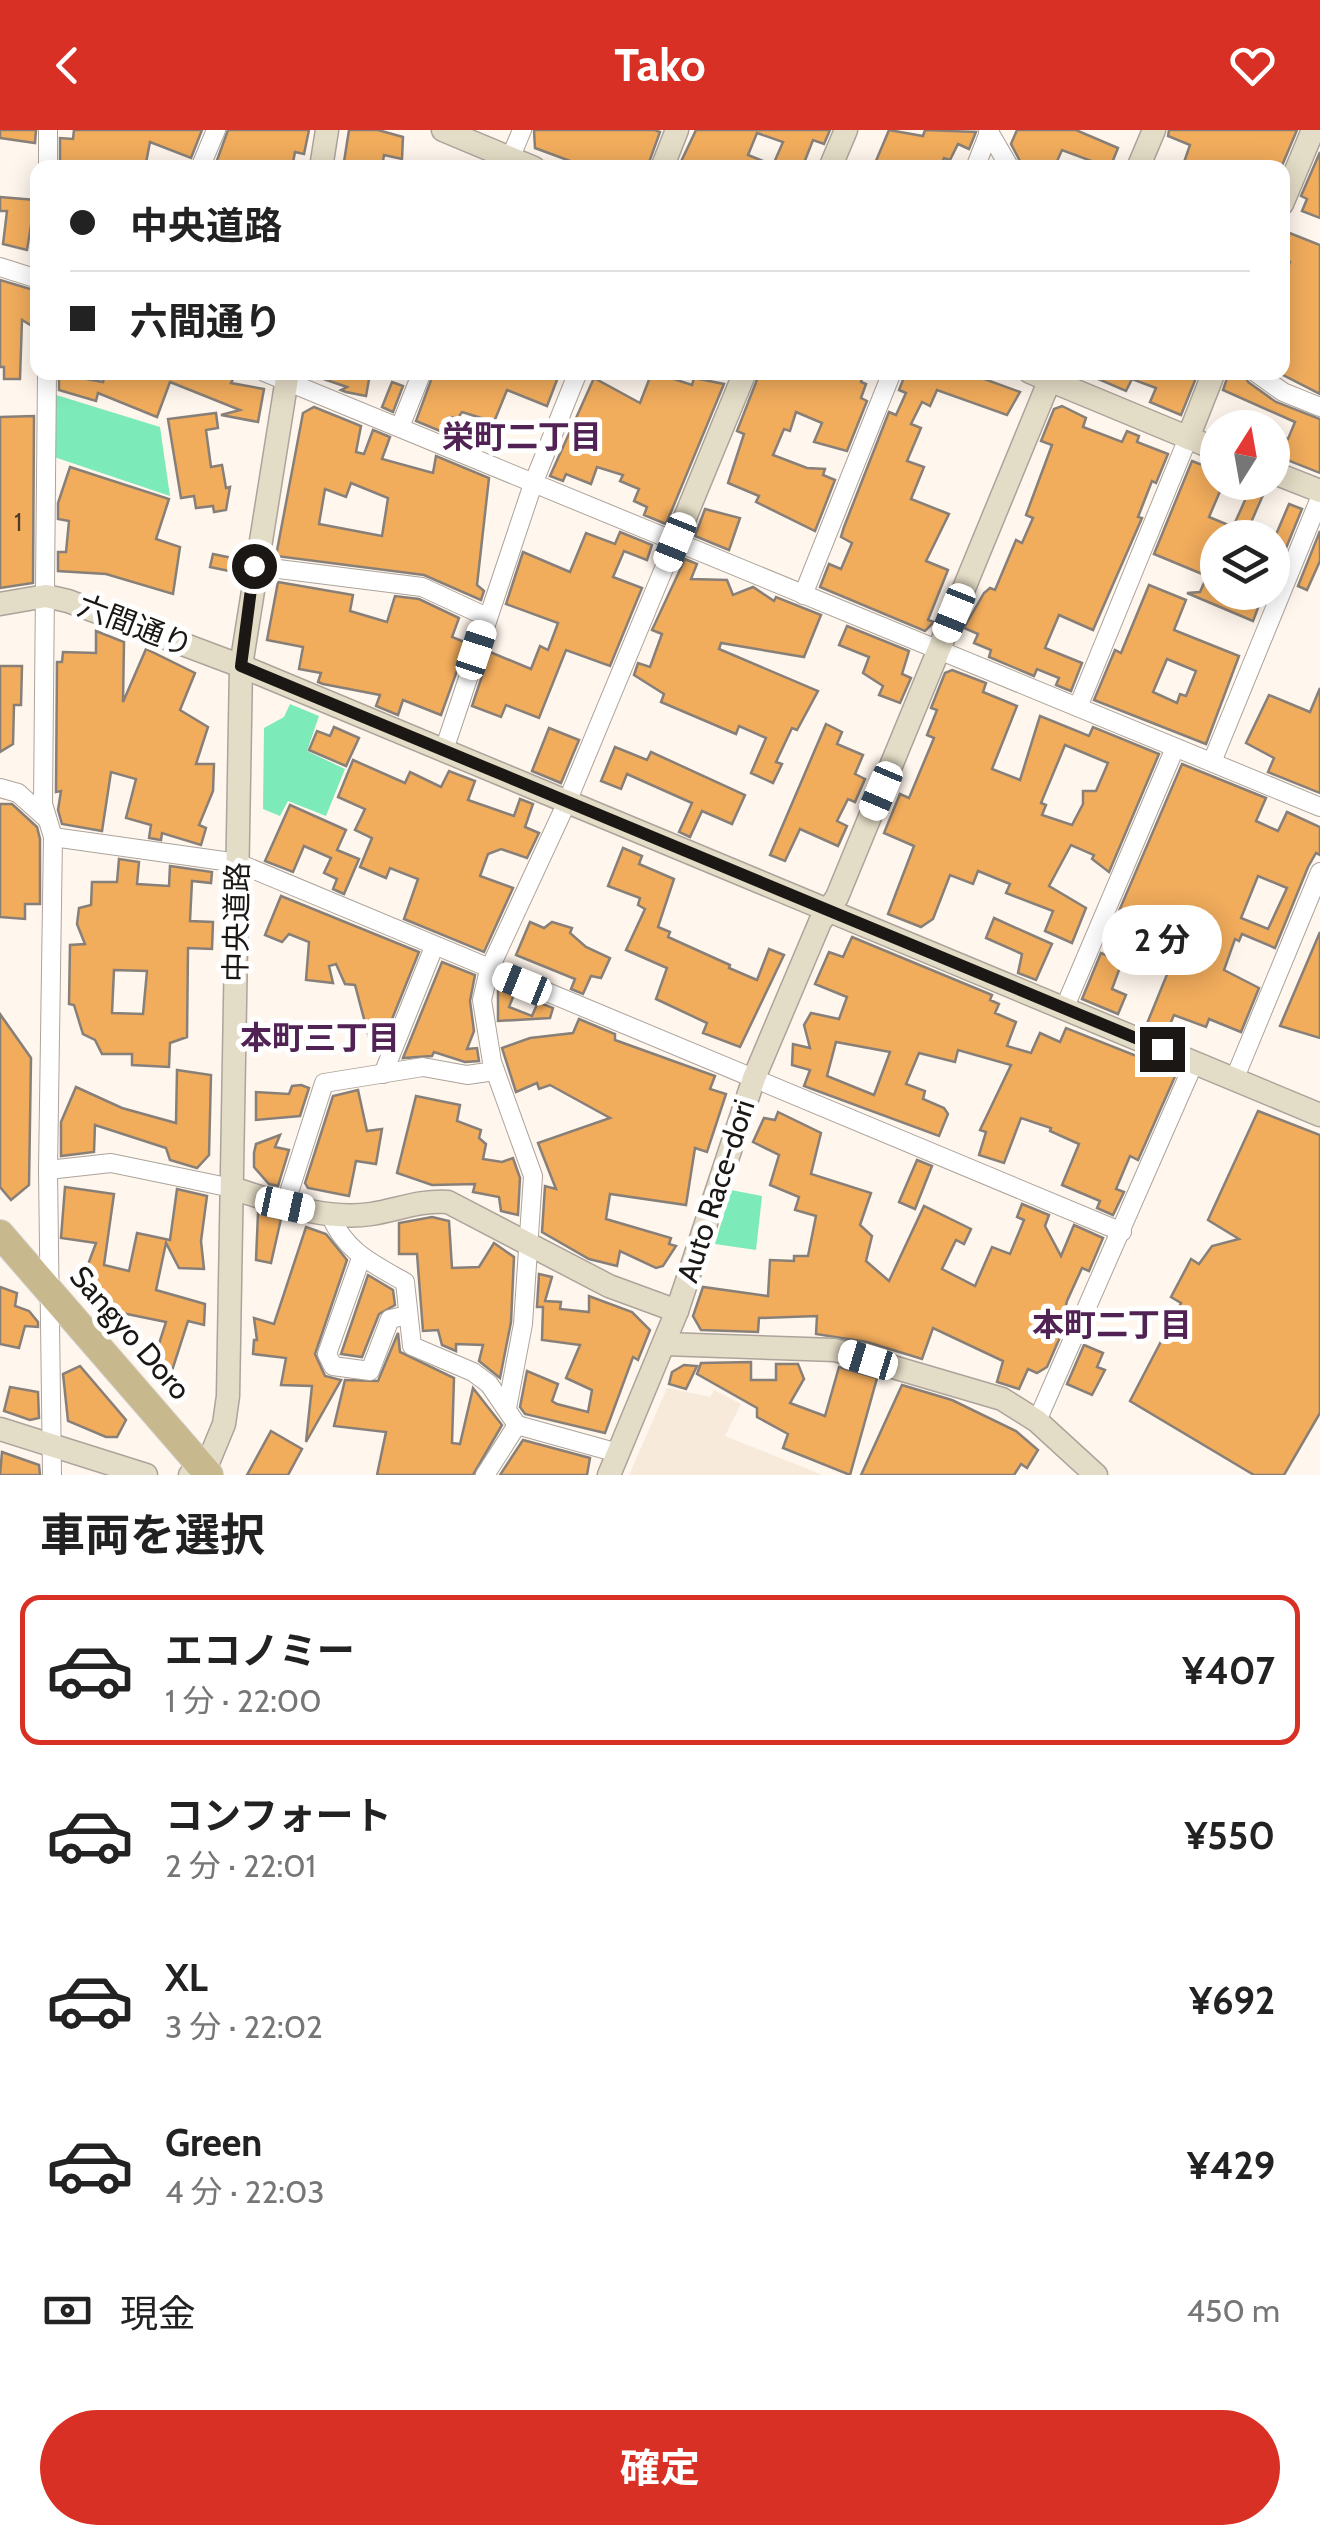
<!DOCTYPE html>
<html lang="ja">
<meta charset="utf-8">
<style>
:root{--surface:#fff;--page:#f2f2f2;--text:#222;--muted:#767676;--line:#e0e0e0;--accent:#d93025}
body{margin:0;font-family:Cabin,"Noto Sans JP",sans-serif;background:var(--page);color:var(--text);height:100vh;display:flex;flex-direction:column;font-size:38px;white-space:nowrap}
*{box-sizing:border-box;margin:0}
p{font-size:32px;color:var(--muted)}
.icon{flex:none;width:55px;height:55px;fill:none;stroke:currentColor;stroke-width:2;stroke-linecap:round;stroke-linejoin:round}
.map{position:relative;height:1345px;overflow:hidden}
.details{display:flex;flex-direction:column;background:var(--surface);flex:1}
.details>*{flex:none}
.guide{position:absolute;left:30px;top:30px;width:1260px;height:220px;border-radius:20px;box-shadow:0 5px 25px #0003;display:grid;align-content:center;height:220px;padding:0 40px;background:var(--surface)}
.needle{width:65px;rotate:11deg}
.fabs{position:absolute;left:1200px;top:280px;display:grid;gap:20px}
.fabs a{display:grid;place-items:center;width:90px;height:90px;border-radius:50%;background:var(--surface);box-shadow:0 5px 25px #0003;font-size:50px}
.end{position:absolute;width:45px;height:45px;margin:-22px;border:12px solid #1a1714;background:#fff;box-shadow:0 0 0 5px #fff}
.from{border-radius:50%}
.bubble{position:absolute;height:70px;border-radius:35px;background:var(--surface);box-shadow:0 5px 25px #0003;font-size:32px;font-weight:700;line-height:70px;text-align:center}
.car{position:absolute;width:30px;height:60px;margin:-30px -15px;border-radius:12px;box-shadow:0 0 8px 2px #0007;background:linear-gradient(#fff 24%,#345 0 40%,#fff 0 76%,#345 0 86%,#fff 0)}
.guide b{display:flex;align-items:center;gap:35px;height:95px;font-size:38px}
.guide b+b{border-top:2px solid var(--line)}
.guide i{width:25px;height:25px;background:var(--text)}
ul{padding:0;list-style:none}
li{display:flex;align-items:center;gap:30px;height:150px;margin:0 20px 15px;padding:0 20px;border:5px solid transparent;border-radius:20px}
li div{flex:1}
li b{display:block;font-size:38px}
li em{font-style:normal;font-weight:700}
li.selected{border-color:var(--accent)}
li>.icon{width:90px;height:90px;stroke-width:1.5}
h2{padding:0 40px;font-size:45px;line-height:120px}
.pay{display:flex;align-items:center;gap:25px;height:110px;padding:0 40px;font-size:38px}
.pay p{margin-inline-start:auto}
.cta{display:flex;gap:20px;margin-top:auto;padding:20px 40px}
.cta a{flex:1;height:115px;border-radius:60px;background:var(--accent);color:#fff;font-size:40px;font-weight:700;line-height:115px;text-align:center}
header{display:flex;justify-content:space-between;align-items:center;height:130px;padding:0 40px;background:var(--accent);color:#fff;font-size:45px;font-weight:700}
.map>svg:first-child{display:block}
</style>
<header><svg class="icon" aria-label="back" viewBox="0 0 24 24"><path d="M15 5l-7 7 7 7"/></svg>Tako<svg class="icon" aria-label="heart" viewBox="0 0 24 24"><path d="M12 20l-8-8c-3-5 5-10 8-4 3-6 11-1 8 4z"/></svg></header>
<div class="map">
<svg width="1320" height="1345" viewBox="0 0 1320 1345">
<rect width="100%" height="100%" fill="#fff6ed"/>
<path fill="#f8eadb" d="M667 1258 710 1267 714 1260 741 1274 725 1306 823 1345H629Z"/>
<g fill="#7deab9">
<path d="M53 264 160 297 170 366 54 327Z"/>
<path d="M290 574 319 586 307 621 345 639 326 686 288 671 280 686 263 679 264 598 284 587Z"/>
<path d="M731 1060 762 1066 756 1120 715 1114Z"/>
</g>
<g fill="#f1ac5c" stroke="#888078" stroke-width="2.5" fill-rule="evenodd">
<path d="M0 0H36L35 13 0 8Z"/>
<path d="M74 0H202L191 28 150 12 145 38H60V8L73 9Z"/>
<path d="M228 0H309L304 24 295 22 292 38H228L216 33Z"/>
<path d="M349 0H378L403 7 402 29 384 25 382 38H343Z"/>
<path d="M534 0H655L660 2 647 38H589L535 18Z"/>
<path d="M696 0H830L824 14 813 10 802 38H678ZM757 3 783 12 773 35 748 25Z"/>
<path d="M889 0 923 6 925 0 976 2 969 19 958 14 950 30 944 28 940 38H873Z"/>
<path d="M1017 0H1076L1118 18 1110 38 1062 20 1054 38H1028L1022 35 1011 14Z"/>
<path d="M1169 0H1297L1281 38H1182L1190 15 1168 6Z"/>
<path d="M1320 22V88L1302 81 1307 69 1301 66Z"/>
<path d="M0 67 35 70 27 120 3 114 7 81H0Z"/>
<path d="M1287 102 1320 115V264L1277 242H1282V153L1290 132 1282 129V115Z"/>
<path d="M0 150 37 161V199L22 190 20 249H4V237H0Z"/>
<path d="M105 242H217L233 249 231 253 264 259 258 292 221 285 240 280 170 252 157 287 98 263 96 271 59 260V244L103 252Z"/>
<path d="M303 242 370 244 366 266 346 262 341 260 347 257Z"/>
<path d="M434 242H560L547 276 507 260 494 292 462 282 457 289 451 287 445 303 416 291Z"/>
<path d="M652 242 692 255 694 248 724 254 666 394 644 385 647 377 634 371 639 359 620 351 623 345 597 337 591 354 566 344 563 351 550 346 594 248 640 273Z"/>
<path d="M760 242 787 247 789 242H864L861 252 866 254 861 268 867 271 847 321 814 312 822 293 796 282 790 301 784 299 773 325 807 338 825 339 823 345 835 350 815 401 756 372 759 366 728 353 744 304 737 301Z"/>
<path d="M906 242H965L1020 262 1007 285 937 260 930 276 922 272 911 294 921 298 907 331 924 337 911 369 949 384 926 431 948 440 928 490 934 492 925 501 820 457 829 434 841 439 852 413 841 407 844 397 889 282 896 285 906 263 899 260Z"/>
<path d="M1082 242H1184L1196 248 1181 285 1150 272 1156 258 1132 249 1126 261Z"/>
<path d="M1229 242H1243L1248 252 1276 272 1320 289V343L1272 324V303L1288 309 1295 292 1223 260Z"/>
<path d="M392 252 403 256 393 282 382 277Z"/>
<path d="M1062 276 1086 288 1083 297 1122 312 1127 301 1139 306 1137 312 1168 324 1156 353 1152 351 1138 387 1142 388 1093 500 1059 485 1045 518 1082 533 1071 561 1056 555 1059 548 1037 539 1034 546 989 527 991 520 974 513 978 504 964 498 984 463 990 458 995 460 1016 410 1022 413 1033 388 1026 385 1052 315 1041 311 1054 279Z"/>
<path d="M314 277 361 296 356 322 364 324 373 300 390 307 382 329 433 343 436 326 489 348 477 455 484 461 481 470 424 445 276 426 303 283ZM351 353 388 368 382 406 319 394 325 359 346 367Z"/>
<path d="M216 283 218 298 206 300 211 337 222 335 226 358 230 357 226 380 214 382 213 376 196 378 194 366 181 368 168 289Z"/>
<path d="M34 286 33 453 0 458V287Z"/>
<path d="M1192 331 1218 341V352H1224L1209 387 1233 397 1250 359 1263 365 1249 397 1273 408H1218V462H1264L1253 491 1187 463 1200 462 1207 446 1154 424Z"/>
<path d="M70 337 169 369 156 409 180 417 173 464 106 444 58 441V422H66L69 391 58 389V373Z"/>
<path d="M1289 374 1302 379 1282 428 1272 425V414Z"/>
<path d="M705 379 740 388 729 420 695 406Z"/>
<path d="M1320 401V431L1307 460 1298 456Z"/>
<path d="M620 402 652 415 647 430 624 421 613 447 642 458 610 536 566 520 539 588 506 575 501 587 472 576 490 522 531 539 540 516 548 520 558 493 506 474 523 422 570 442 586 403 615 414Z"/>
<path d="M213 424 237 429 234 442 210 437Z"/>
<path d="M685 429 697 434 691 449 727 450 733 465 753 457 774 471 776 467 821 485 804 527 721 513 719 519 818 561 797 600 792 598 776 632 782 634 773 653 751 643 766 608 739 596 736 604 661 572 664 564 634 545 638 533 650 537 662 504 652 500Z"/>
<path d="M278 452 353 465 350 481 387 492 395 466 419 469 459 488 452 507 467 513 441 585 403 570 398 585 376 576 380 565 323 554 318 552 321 543 299 539 303 517 267 510Z"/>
<path d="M1149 455 1186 470 1174 500 1239 526 1206 614 1094 570 1115 520 1121 523ZM1167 529 1196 541 1186 566 1180 564 1177 573 1153 562Z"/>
<path d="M847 496 909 521 902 544 911 548 900 573 879 565 883 556 863 543 869 527 839 515Z"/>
<path d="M96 501 124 512 123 572 146 519 195 543 180 580 208 597 196 634H214L213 661 199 695 206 698 201 715 162 703 161 710 149 708 151 695 126 688 136 649 111 642 102 701 62 694 58 680 61 661 56 662 57 532H62L63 522 96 523Z"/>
<path d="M0 536H22L21 575H14L13 614 0 622Z"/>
<path d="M952 540 986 553 983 562 1017 576 992 639 1020 650 1040 586 1089 606 1093 597 1159 624 1109 742 1092 729 1094 725 1071 715 1049 756 1086 778 1072 813 1045 801 1053 781 1006 763 1010 754 978 741 973 754 950 745 933 789 921 797 888 784 914 716 884 703 900 664 909 668 934 608 927 605 937 580 931 578 945 543ZM1065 615 1108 633 1096 661H1083V674L1072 695 1042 685 1046 675 1041 673Z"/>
<path d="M1320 558V663L1268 642 1274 628 1246 613 1269 565 1310 582Z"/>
<path d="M826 594 842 602 837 614 863 625 855 644 865 649 855 672 848 669 837 691 847 696 838 716 800 699 785 731 770 725Z"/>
<path d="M334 597 359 608 346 636 309 620 317 601 330 606Z"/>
<path d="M549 598 579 610 561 653 532 641Z"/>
<path d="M615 617 647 630 651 622 745 665 732 694 702 681 690 707 679 702 692 673 627 644 621 659 601 651Z"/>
<path d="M353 630 405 653 410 642 441 657 449 641 475 651 468 670 514 686 520 669 533 674 525 697 539 703 527 728 501 719 488 724 480 746 513 758 484 822 404 789 418 749 390 738 386 748 360 737 372 708 355 700 365 679 338 667Z"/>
<path d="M1182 634 1266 668 1256 691 1278 701 1287 682 1320 697V725L1316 723 1308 737 1275 818 1242 804 1239 811 1235 809 1224 840 1259 858 1241 902 1209 889 1206 897 1174 885 1166 904 1146 896 1177 820 1113 795ZM1258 746 1287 758 1268 799 1241 788Z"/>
<path d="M0 674H12L37 697 40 709V774H25V789L0 787Z"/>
<path d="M290 675 346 700 337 720 359 729 344 764 333 759 337 749 324 743 331 728 304 716 293 742 265 731Z"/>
<path d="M623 718 642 726 639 734 674 749 658 797 670 802 668 807 730 835 729 838 757 850 769 819 784 825 740 917 703 903 707 893 656 869 667 838 626 820 645 779 638 775 640 768 608 756Z"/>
<path d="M119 729 139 732 137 754 169 756 170 736 212 742 211 753 192 751 190 791 213 792 212 819 188 818 187 907 170 913 169 937 132 935V924H102L95 910 83 904 74 875 69 874 70 815 85 814 77 794 79 778 91 775 92 752H117ZM114 840 147 841 143 884 112 883Z"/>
<path d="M281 766 419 822 380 919H372L355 855 345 854 336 834 329 836 333 853 306 850 309 812 289 804 282 812 265 805Z"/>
<path d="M994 788 1052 814 1036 850 1018 843 1022 824 986 808Z"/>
<path d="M530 792 544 798 552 792 572 798 570 803 586 817 610 828 601 848 591 846 583 864 571 859 575 849 516 825Z"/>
<path d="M1320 802V908L1280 896Z"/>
<path d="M852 807 992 865 990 870 999 874 995 883 1016 892 1007 916 1031 923 1040 903 1060 912 1066 898 1177 942 1138 1030 1130 1026 1116 1059 1124 1062 1113 1085 1097 1078 1100 1071 1062 1055 1079 1014 1050 1001 1051 998 1021 988 1004 1033 979 1025 986 1002 980 1000 1011 935 958 920 955 932 919 923 906 954 925 961 923 969 944 978 948 984 939 1006 804 956 810 940 792 935 793 914 810 918 804 895 811 883 839 889 847 867 815 854 829 822 843 827ZM836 912 890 922 874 965 827 946Z"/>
<path d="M1101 823 1122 832 1112 859 1126 865 1118 884 1082 869Z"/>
<path d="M442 832 475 845 470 871 474 901 467 919 477 918 479 931 465 932 434 922 432 926 403 928Z"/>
<path d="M498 855 515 862 509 877 532 886 538 872 553 878 550 888 498 891Z"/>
<path d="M0 884 31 928 29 1055 11 1070 0 1057Z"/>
<path d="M579 889 615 904V910L715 946 710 959 726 964 707 1022 695 1018 686 1075 610 1064 606 1089 671 1108 669 1114 676 1116 663 1136 656 1138 620 1121 617 1136 589 1129 542 1102 545 1056 556 1059 538 1013 610 988 550 955 539 959 537 953 516 962 502 918 530 908 573 903Z"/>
<path d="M258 898H275V920L257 919Z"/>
<path d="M177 940 211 945 209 1025 197 1038 170 1030 166 1018 95 995 94 1022 61 1026V992L76 957 122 978 176 993Z"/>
<path d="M301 955 309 958 300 986 256 990V962L289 964 292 956Z"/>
<path d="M358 960 367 1001 382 999 376 1034 356 1031 349 1066 308 1058 305 1053 333 966Z"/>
<path d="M416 966 460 975 457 991 481 1000 479 1008 486 1014 483 1029 502 1032 513 1028 520 1048 518 1085 501 1081 499 1067 473 1062 475 1054 432 1055 397 1043Z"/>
<path d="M1258 981 1320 1005V1283L1284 1345H1254L1130 1271 1181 1173 1171 1167 1191 1129 1199 1134 1212 1116 1239 1109 1208 1090Z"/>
<path d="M778 982 821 1003 811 1044 871 1063 860 1095 872 1106 866 1131 889 1151 924 1076 971 1099 964 1114 956 1110 942 1139 975 1156 992 1117 1010 1124 1024 1090 1017 1087 1022 1074 1049 1085 1045 1096 1061 1126 1074 1095 1103 1108 1089 1141 1082 1138 1067 1171 1065 1179 1071 1182 1047 1237 1037 1243 1028 1239 1019 1259 997 1252 1003 1231 933 1198 922 1229 867 1212 816 1204 817 1186 759 1188 758 1202 701 1200 693 1186 703 1157 768 1166 770 1130 794 1131V1126H808L816 1086 795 1080 799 1067 770 1055 779 1025 753 1012 764 988 775 990Z"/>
<path d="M280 1005 275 1017 289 1020 278 1056 269 1054 254 1037V1023L256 1014Z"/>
<path d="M917 1030 932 1036 915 1079 899 1072Z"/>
<path d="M65 1057 114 1064 104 1135 129 1141 137 1103 170 1110 177 1059 207 1066 201 1111 204 1139 179 1138 166 1113 156 1160 205 1174 204 1195 188 1191 167 1256 151 1239 166 1192 112 1181 110 1191 80 1156 96 1113 61 1108Z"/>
<path d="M258 1083 281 1089 271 1133 256 1130Z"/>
<path d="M432 1087 449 1091 452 1138 479 1137 494 1113 514 1127 511 1192 500 1248 479 1231 483 1215 456 1214V1221L442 1215 438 1200 423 1201 417 1124H399V1093Z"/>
<path d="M306 1097 326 1104 347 1130 315 1224 325 1246 341 1250 306 1312 312 1256 281 1255 286 1228 253 1224 254 1210H257L254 1188 274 1194Z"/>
<path d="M539 1144 552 1147 545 1171 561 1172 560 1179 589 1182V1166L632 1182 650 1200 638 1230 633 1227 605 1303 525 1284 520 1277 527 1241 558 1254 552 1271 557 1274 588 1282 592 1260 566 1248 580 1215 542 1210 543 1177H537Z"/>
<path d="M368 1145 393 1160 395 1175 379 1184 362 1227 341 1224Z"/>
<path d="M0 1157 17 1163 15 1176 29 1181 38 1192V1197L25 1196 19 1218 0 1214Z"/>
<path d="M398 1203 400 1222 454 1248 452 1313 460 1314 473 1258 502 1295 473 1345H377L386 1302 334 1296 345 1250 378 1251Z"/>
<path d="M1084 1215 1103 1223 1097 1237 1105 1240 1092 1265 1067 1254Z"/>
<path d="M751 1232V1250H776V1234H798L804 1249 790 1273 825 1286 839 1237 877 1248 850 1345 783 1318 788 1304 757 1287V1278L697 1244 701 1233Z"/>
<path d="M684 1235 697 1236 686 1259 669 1254 672 1242Z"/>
<path d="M80 1236 126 1290 117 1307H106L68 1291 63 1244Z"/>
<path d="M902 1255 952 1270 1016 1301 1038 1320 1027 1338 1021 1334 1014 1345H861Z"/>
<path d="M10 1257 38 1262 39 1288 30 1290 4 1281Z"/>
<path d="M271 1301 302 1319 288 1345H247Z"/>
<path d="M523 1310 590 1328 587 1345H500Z"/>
<path d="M2 1322 39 1335 40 1345H0Z"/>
</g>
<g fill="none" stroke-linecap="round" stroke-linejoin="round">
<defs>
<g id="street">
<path d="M988 0 1010 38"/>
<path d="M507 36 522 0"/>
<path d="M48 38V0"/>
<path d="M200 38 216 0"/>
<path d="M975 38 990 0"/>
<path d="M0 137 38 149"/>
<path d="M47 242 43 674 53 707 48 1040 52 1345"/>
<path d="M264 242 1320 677"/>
<path d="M1255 242 1283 262 1320 277"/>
<path d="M400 297 422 242"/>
<path d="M254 436 422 457 487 487"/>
<path d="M803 465 892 242"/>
<path d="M1078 577 1188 308"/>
<path d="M444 620 533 354 578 242"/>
<path d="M1212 632 1320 368"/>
<path d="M0 658 18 663 47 689"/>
<path d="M53 707 238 733 1122 1102"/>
<path d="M1064 879 1175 618"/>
<path d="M383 944 434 817"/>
<path d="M1234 950 1320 742"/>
<path d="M48 1040 111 1033 232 1058"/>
<path d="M285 1075 324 953 423 937 467 945 495 941"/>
<path d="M330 1084C343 1120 373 1134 405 1152L412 1216 473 1242 489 1254 517 1295 618 1323"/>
<path d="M361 1128 327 1224 333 1236 370 1241 390 1189 408 1185"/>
<path d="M507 1278 523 1194 533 1046 492 932 482 870 489 840 567 672 675 412"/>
<path d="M1037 1291 1194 933"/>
<path d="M485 1345 517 1295"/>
</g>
<g id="secondary">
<path d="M443 0 534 38"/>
<path d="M321 38 327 0"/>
<path d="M662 38 677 0"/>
<path d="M830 38 846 0"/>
<path d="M1138 38 1154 0"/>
<path d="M1282 74 1313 0"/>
<path d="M1030 242 1218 320"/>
<path d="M1188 308 1214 242"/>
<path d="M1272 342 1320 361"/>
<path d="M675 412 745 242"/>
<path d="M0 474 46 466 68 471 241 536 1320 985"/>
<path d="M232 1058C276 1072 324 1091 371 1084 398 1080 419 1070 448 1072L609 1156 677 1181"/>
<path d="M664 1214 835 1220 1002 1269 1037 1291 1096 1345"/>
<path d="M0 1299 146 1345"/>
<path d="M190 1345 205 1340 224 1294 228 1266 241 536 288 242"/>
<path d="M609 1345 677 1181 754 948 820 792 837 767 1053 242"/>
</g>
<path id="primary" d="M0 1104 209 1345"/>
</defs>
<use href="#street" stroke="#aca49b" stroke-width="20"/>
<use href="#secondary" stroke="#aca49b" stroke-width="25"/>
<use href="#primary" stroke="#d6d5d5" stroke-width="30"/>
<use href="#street" stroke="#fff" stroke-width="18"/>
<use href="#secondary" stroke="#e3dcc6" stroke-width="22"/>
<use href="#primary" stroke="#c7b88d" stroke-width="28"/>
</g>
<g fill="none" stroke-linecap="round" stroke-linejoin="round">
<path stroke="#1a1714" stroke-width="12" d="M254 436 241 536 1162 919"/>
</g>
<g text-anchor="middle" stroke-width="10" stroke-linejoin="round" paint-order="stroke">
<g font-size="25" fill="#503c26">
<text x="18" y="401">1</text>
</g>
<g font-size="30" fill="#1a1714" stroke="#fff">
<text transform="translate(135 496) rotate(21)" y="10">六間通り</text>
<text transform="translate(237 792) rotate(-89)" y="10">中央道路</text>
<text transform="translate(716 1061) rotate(-72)" y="10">Auto Race-dori</text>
<text transform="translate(130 1203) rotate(49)" y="10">Sangyo Doro</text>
</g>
<g font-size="32" font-weight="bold" fill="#512254" stroke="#fff">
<text x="522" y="318">栄町二丁目</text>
<text x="320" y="919">本町三丁目</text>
<text x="1112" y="1206">本町二丁目</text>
</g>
</g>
</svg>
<div class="fabs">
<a><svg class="needle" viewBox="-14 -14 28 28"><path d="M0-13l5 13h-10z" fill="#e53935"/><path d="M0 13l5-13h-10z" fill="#767676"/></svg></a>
<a><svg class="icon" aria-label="layers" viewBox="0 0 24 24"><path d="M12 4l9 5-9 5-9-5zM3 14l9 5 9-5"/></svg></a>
</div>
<i class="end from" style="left:254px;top:436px"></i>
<i class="end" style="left:1162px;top:919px"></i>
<div class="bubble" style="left:1102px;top:775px;width:120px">2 分</div>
<i class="car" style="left:675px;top:412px;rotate:202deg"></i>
<i class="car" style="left:954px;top:483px;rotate:202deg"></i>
<i class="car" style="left:476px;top:520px;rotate:18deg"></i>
<i class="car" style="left:881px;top:661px;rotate:203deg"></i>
<i class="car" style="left:522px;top:854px;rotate:292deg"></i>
<i class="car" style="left:285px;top:1075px;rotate:102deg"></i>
<i class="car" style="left:868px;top:1230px;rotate:287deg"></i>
<div class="guide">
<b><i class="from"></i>中央道路</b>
<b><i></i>六間通り</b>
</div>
</div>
<section class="details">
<h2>車両を選択</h2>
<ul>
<li class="selected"><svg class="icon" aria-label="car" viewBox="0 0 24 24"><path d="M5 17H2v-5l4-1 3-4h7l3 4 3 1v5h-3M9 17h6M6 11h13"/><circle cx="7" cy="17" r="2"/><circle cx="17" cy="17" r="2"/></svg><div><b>エコノミー</b><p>1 分 · 22:00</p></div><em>¥407</em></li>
<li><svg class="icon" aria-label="car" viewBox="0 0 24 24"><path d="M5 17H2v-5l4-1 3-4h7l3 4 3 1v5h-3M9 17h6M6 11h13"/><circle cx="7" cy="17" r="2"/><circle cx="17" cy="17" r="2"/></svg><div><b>コンフォート</b><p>2 分 · 22:01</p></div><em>¥550</em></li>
<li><svg class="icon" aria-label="car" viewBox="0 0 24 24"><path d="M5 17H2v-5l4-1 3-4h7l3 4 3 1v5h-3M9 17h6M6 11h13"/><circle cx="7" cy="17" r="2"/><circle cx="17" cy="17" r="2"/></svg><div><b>XL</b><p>3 分 · 22:02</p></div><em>¥692</em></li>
<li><svg class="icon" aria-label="car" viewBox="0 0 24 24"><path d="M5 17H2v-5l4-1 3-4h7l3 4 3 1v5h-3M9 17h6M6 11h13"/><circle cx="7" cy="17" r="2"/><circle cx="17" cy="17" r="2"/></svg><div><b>Green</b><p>4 分 · 22:03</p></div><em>¥429</em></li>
</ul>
<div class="pay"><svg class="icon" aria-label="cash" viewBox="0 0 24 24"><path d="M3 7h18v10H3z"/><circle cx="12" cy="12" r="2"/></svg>現金<p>450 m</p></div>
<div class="cta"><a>確定</a></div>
</section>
